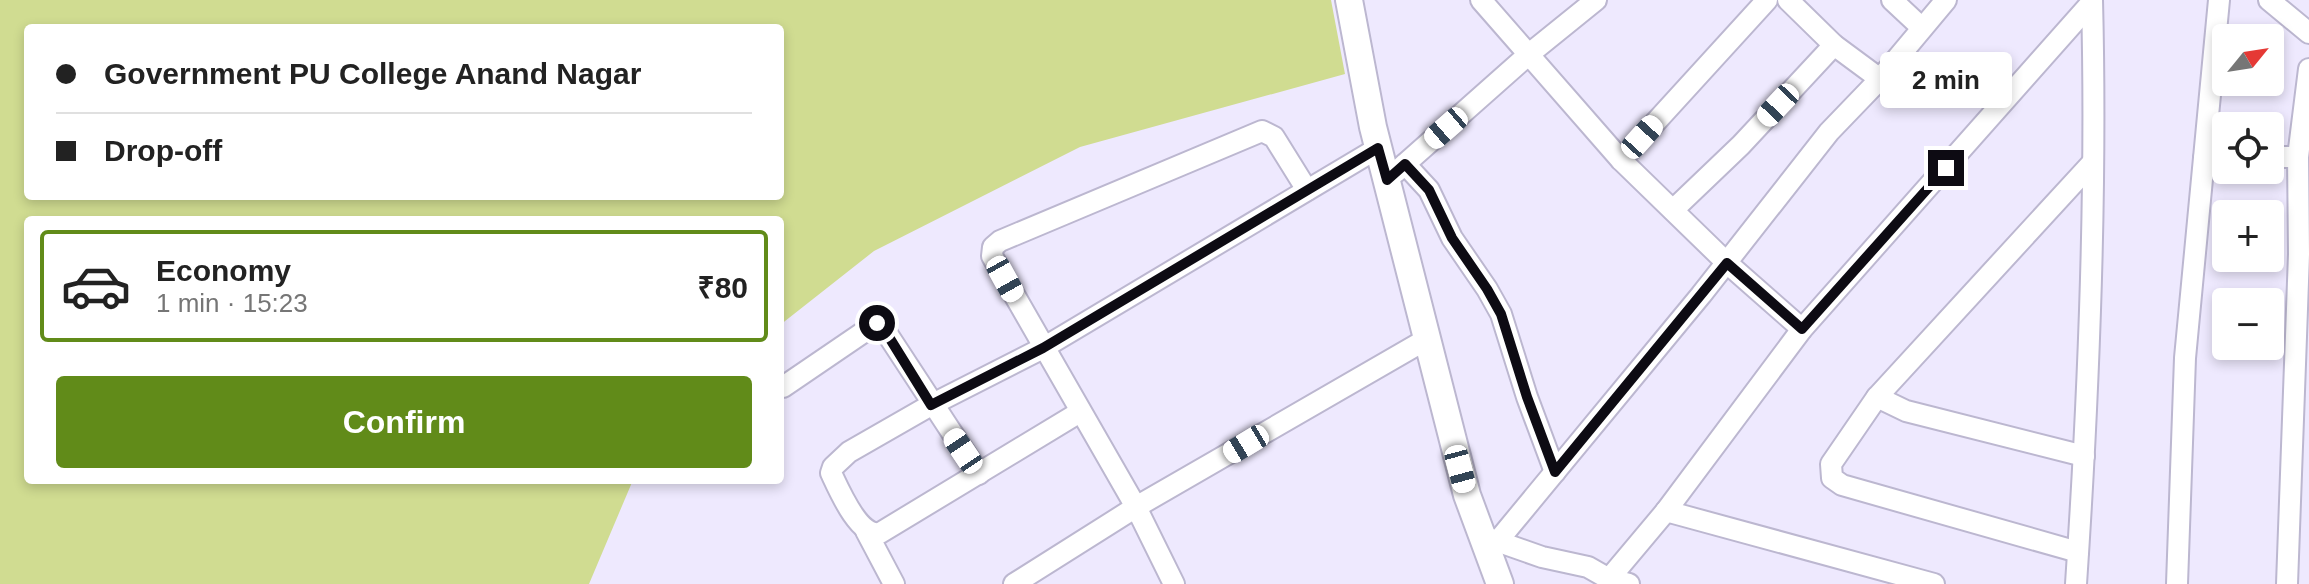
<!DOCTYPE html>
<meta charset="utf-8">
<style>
:root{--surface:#fff;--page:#f6f6f6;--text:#222;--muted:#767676;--line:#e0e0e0;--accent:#618b19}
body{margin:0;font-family:Helvetica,sans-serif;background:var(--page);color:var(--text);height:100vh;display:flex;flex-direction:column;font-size:30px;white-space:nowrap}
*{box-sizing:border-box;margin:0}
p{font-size:26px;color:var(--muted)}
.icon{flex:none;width:44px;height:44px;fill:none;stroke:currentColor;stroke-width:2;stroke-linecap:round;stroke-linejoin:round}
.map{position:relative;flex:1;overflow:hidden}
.details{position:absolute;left:24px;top:216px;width:760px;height:268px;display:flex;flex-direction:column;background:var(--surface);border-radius:8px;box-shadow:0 4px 12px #0003}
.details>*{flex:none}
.top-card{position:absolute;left:24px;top:24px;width:760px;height:176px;border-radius:8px;box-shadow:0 4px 12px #0003;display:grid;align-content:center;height:176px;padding:0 32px;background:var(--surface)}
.needle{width:52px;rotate:60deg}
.fabs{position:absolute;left:2212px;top:24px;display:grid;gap:16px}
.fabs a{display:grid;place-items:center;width:72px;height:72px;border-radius:8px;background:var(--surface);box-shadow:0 4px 12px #0003;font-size:40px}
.end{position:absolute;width:36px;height:36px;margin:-18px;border:10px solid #0d0b13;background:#fff;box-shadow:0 0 0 4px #fff}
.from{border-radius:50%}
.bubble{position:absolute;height:56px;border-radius:8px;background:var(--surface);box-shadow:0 4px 12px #0003;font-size:26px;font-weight:600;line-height:56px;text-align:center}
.car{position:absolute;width:24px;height:48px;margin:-24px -12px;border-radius:10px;box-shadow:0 0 6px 2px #0007;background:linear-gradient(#fff 24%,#345 0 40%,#fff 0 76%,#345 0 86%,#fff 0)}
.top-card b{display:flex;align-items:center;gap:28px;height:76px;font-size:30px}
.top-card b+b{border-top:2px solid var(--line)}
.top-card i{width:20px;height:20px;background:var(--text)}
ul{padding:14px 0 0;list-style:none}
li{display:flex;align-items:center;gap:24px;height:112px;margin:0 16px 12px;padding:0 16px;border:4px solid transparent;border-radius:8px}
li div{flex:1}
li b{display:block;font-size:30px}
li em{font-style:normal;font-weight:600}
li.on{border-color:var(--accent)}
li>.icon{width:72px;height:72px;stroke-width:1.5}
.action{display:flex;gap:16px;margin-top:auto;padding:16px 32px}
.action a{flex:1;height:92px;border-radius:8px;background:var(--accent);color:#fff;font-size:32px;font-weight:600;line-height:92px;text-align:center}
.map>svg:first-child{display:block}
</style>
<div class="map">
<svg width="2309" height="584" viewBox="0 0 2309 584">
<rect width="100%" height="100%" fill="#eee9fe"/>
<path fill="#d0dc91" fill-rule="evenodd" d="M0 0H1331L1345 74 1080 147 874 251 780 325V220H28V480H633L589 584H0ZM28 28H780V196H28Z"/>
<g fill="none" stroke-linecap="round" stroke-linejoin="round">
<defs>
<g id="minor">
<path d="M1481 0 1621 160 1727 263 1802 329"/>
<path d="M1788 0 1834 45 1880 79"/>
<path d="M1892 0 1922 28"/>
<path d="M2269 0 2309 33"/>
<path d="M2270 157H2298"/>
<path d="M2204 158H2226"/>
<path d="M1621 160 1767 0"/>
<path d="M1405 164 1429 190 1452 238 1487 289 1501 314 1527 397 1555 472"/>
<path d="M1396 172 1528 55 1596 0"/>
<path d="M1673 210 1741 145 1834 45"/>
<path d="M783 387 877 323 884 329 979 474"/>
<path d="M1877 397 1906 411 2084 456"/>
<path d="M1080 412 880 533C859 537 839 490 831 473L833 467 849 452 931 405 1043 348 1378 148"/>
<path d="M1666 511 1934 584"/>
<path d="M866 531 894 584"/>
<path d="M1485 537 1542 557 1588 567 1609 579 1629 584"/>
<path d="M1497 542 1701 295 1829 132 1880 79 1946 0"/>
<path d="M2078 552 1842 485 1832 478 1831 464 1877 397 2092 163"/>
<path d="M1609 579 1666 511 1802 329 2092 2"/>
<path d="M1014 584 1136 507 1427 339"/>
<path d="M1174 584 1136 507 992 256 993 247 1000 241 1262 131 1274 137 1307 190"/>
<path d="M2076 584C2089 390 2097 194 2092 0"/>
<path d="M2177 584 2185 358 2219 0"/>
<path d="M2287 584 2299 254 2298 157 2309 69"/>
</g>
<path id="tertiary" d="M1349 0 1373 127 1467 495 1500 584"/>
</defs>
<use href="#minor" stroke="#bcb7d0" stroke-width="24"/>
<use href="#tertiary" stroke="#bcb7d0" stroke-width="30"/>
<use href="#minor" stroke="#fff" stroke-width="20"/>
<use href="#tertiary" stroke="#fff" stroke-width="26"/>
</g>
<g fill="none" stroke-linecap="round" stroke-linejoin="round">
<path stroke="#0d0b13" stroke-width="10" d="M877 323 884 329 931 405 1043 348 1378 148 1387 180 1405 164 1429 190 1452 238 1487 289 1501 314 1527 397 1555 472 1727 263 1802 329 1946 168"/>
</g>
</svg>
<div class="fabs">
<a><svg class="needle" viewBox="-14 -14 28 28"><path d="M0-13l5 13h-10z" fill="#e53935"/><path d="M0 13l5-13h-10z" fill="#767676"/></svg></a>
<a><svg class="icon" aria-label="locate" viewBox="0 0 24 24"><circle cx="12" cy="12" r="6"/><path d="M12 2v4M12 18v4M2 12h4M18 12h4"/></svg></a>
<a>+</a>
<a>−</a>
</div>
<i class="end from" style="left:877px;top:323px"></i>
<i class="end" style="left:1946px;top:168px"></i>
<div class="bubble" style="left:1880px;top:52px;width:132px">2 min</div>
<i class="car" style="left:1778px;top:105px;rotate:223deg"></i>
<i class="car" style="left:1446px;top:128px;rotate:229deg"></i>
<i class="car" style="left:1642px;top:137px;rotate:42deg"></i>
<i class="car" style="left:1005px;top:279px;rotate:151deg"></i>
<i class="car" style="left:1246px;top:444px;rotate:239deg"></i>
<i class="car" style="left:963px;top:451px;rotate:326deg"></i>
<i class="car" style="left:1460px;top:469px;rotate:165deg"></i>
<div class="top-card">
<b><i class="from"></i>Government PU College Anand Nagar</b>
<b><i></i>Drop-off</b>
</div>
<section class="details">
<ul>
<li class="on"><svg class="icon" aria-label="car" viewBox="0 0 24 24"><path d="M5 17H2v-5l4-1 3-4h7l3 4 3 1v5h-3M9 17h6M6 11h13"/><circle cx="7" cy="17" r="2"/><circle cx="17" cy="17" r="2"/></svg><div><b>Economy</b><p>1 min · 15:23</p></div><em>₹80</em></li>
</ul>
<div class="action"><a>Confirm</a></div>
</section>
</div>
